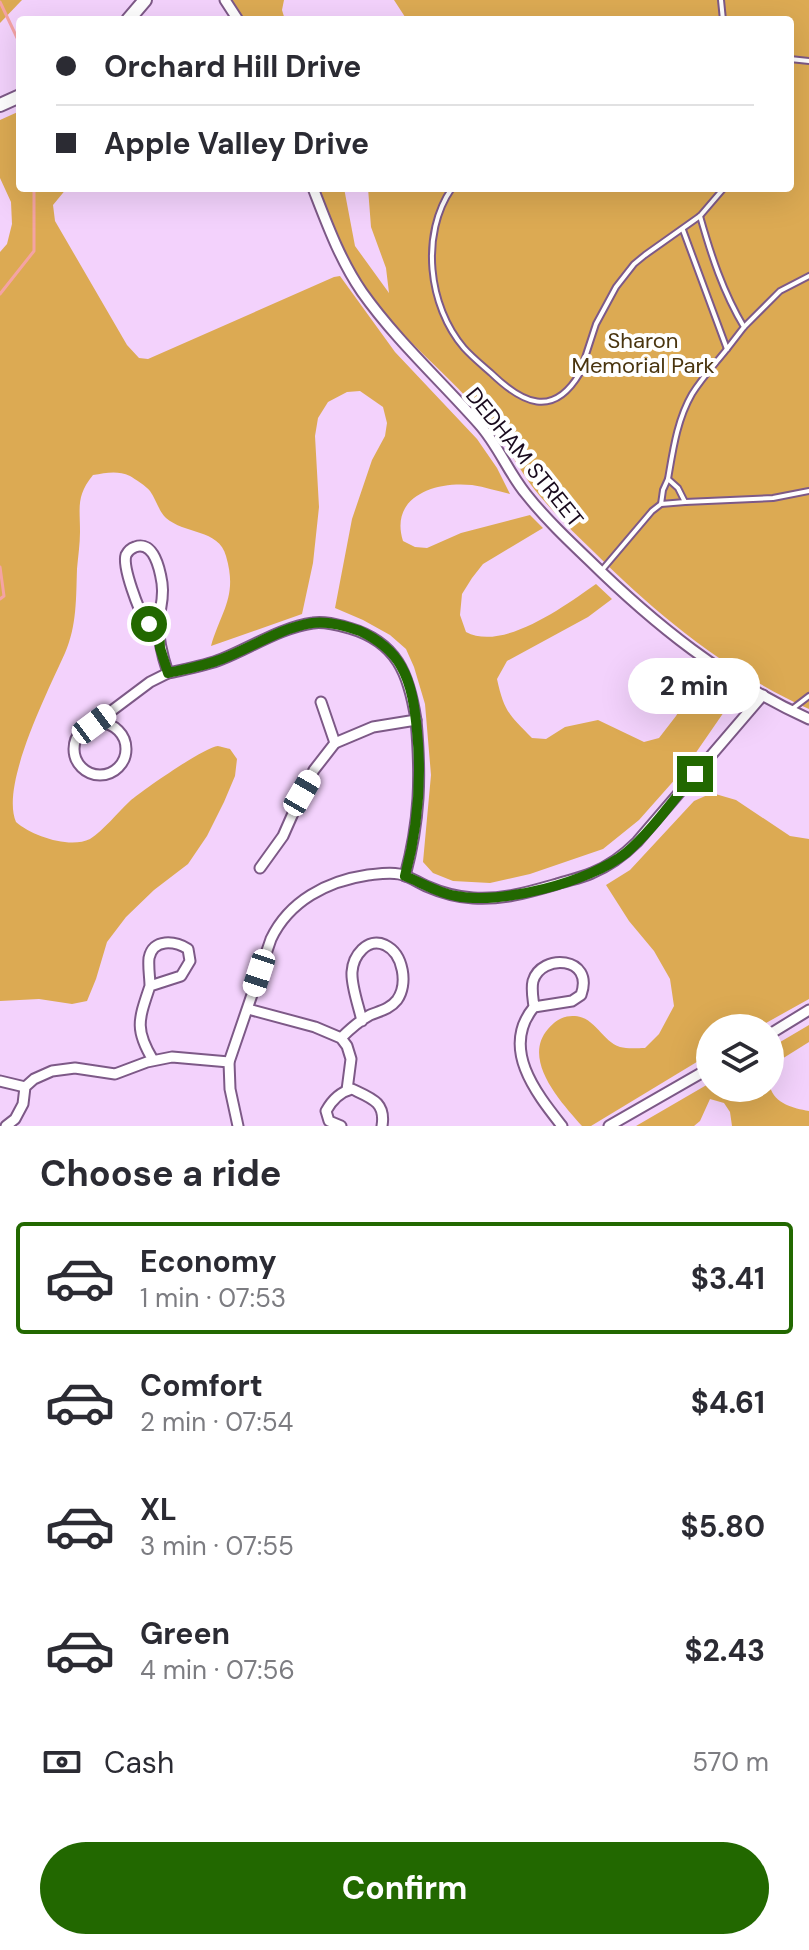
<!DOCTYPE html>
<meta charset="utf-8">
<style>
:root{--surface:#fff;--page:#f7f7f7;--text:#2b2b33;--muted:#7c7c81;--line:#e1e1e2;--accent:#226800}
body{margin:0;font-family:"DM Sans",sans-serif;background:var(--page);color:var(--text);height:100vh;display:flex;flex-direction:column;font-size:30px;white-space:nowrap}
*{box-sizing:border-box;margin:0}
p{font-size:26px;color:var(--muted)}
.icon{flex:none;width:44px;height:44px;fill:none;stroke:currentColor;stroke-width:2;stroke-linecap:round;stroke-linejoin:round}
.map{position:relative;height:1126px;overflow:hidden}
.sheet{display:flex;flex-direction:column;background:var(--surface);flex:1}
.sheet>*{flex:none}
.guide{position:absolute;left:16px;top:16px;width:778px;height:176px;border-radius:8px;box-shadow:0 8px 32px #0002;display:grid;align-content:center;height:176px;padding:0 40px;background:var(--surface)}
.buttons{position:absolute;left:696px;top:1014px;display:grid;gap:16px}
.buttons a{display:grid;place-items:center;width:88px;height:88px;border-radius:50%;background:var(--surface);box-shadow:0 8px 32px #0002;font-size:40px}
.end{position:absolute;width:36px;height:36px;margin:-18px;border:10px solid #226800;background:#fff;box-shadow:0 0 0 4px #fff}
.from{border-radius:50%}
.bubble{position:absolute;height:56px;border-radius:28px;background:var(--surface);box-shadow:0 8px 32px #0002;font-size:26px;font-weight:700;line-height:56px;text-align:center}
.car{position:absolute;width:24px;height:48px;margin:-24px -12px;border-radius:10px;box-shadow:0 0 6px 2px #0007;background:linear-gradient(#fff 24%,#345 0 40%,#fff 0 76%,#345 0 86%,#fff 0)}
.guide b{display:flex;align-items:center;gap:28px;height:76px;font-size:30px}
.guide b+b{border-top:2px solid var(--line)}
.guide i{width:20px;height:20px;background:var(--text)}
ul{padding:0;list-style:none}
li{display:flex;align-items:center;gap:24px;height:112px;margin:0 16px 12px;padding:0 24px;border:4px solid transparent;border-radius:8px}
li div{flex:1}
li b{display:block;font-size:30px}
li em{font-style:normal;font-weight:700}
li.current{border-color:var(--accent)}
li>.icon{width:72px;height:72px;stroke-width:1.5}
h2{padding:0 40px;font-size:36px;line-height:96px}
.pay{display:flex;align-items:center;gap:20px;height:88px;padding:0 40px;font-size:30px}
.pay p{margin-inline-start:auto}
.action{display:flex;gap:16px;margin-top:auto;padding:16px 40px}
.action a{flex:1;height:92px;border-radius:48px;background:var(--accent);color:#fff;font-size:32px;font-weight:700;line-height:92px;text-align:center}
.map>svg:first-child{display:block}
</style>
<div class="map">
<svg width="809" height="1126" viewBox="0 0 809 1126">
<rect width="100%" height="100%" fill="#f3d2fc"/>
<g fill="#dcaa53">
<path d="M0 0H22L0 23Z"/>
<path d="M232 0H284L282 10 285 20H244Z"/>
<path d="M394 0H809V709C727 672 657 615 594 552 575 534 556 515 539 495 519 471 507 443 487 420 451 377 405 341 370 297 344 265 331 225 316 188H344L355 246 389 293 386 268 371 227 368 188H790V20H407Z"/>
<path d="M20 111V188H67L53 205 55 221 127 345 139 358 148 359 334 277 340 276 395 352 477 439 497 468 510 494C497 491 485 487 472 485 436 481 389 496 403 541L415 547 427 548 461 533 530 515 543 528 483 564 472 578 462 594 460 615 466 632C503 652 566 605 596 584L612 599 588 617 507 661 497 679C504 711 509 715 532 738L546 739 565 727 598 720 644 742 659 738 676 716 701 675 735 696 686 767 639 820 603 849 530 874 490 883 453 881 433 873 423 862 431 775 425 704 414 667 406 649 390 635 363 620 335 608 352 519 372 460 385 436 387 423 383 407 360 391 347 392 328 402 318 418 315 436 319 507 313 563 302 614 211 646C221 611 238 597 226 556 219 529 184 534 166 518 158 510 156 499 150 491 146 486 135 479 130 476 117 470 106 473 93 475 76 496 80 507 80 532 80 544 78 557 77 569 76 597 77 626 65 653 48 691 0 785 16 822 32 836 70 849 90 839 103 831 118 812 130 801 143 790 203 748 218 746 219 746 229 749 230 749L237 759 235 776 224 802 207 836 188 864 154 890 126 917 107 942 96 979 87 1001 72 1004 39 999 0 1001V252L7 244 12 224 11 202 0 178V120Z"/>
<path d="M712 793 736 800 790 836 809 839V999L757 1028H710V1054L591 1126H582C562 1103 521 1060 548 1029 555 1021 563 1015 575 1016 595 1017 603 1042 620 1047 627 1049 638 1048 645 1048L659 1034 674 1006 670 979 654 951 629 921 606 885 630 870 694 801Z"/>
<path d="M809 1025V1042L777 1062 770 1070V1048Z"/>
<path d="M710 1083V1088L770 1087C775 1104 793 1108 809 1111V1126H732L730 1112 724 1103 710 1099 700 1121 694 1126H636Z"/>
</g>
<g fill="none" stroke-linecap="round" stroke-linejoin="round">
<g stroke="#f4a3a4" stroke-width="3">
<path d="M0 2 20 44"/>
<path d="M0 294 34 251V190L37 188"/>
<path d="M0 567 4 596 0 599"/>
</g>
<defs>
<g id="lane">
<path d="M721 0 723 20"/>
<path d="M790 59 809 61"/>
<path d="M452 188C420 234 428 306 464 348 472 357 482 365 491 373 522 403 553 419 580 373L596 324 616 287 634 264 645 255 700 216 724 188"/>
<path d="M683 230 727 349 744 327C723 292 711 255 700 216"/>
<path d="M744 327 780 291 809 276"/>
<path d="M727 349C715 364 702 378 692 394 677 420 673 450 668 479L678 488 685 502 773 498 809 491"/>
<path d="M668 479 663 490 661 504 685 502"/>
<path d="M602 570 652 511 661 504"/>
<path d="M792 709 809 696"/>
</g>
<g id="street">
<path d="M225 0 238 20"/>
<path d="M313 188C327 224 340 260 362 292 396 340 440 380 479 424 498 445 508 472 526 494 545 518 567 539 589 560 654 624 725 681 809 719"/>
<path d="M168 673C186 669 205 666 222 659 250 648 282 627 313 623 324 621 338 625 349 628 397 642 409 674 416 720L373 727 335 743"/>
<circle cx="100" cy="749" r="26"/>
<path d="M94 724 150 682 168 673C162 655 158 640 158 621 161 609 164 596 162 583 160 570 154 540 135 547 132 548 128 551 126 555 122 567 139 611 146 622L159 625"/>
<path d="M260 868 283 836 302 793 314 770 335 743 321 702"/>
<path d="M405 876C420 820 421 777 416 720"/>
<path d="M150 986C150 978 148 967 149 958 153 938 175 941 188 949L190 961 181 976 150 986C139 1019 134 1029 153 1060"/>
<path d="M534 1007C533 998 531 989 533 981 541 953 595 956 581 995L572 1001 534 1007C500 1048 536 1093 562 1126"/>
<path d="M248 1009 315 1027 341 1038 347 1046 351 1059 347 1090"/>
<path d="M770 1034 809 1010"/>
<path d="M341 1038C350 1029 359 1021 370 1015 380 1011 390 1009 397 1000 408 985 404 954 385 945 367 937 353 956 352 972 351 986 359 1007 362 1021"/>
<path d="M0 1081 25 1087"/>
<path d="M6 1126 15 1119 23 1104 25 1087 34 1079 52 1071 75 1068 115 1074 147 1062 172 1057 229 1062"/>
<path d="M238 1126 230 1089 229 1062 271 939C289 901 327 881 368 875 378 874 389 872 399 874 409 876 417 882 426 886 442 893 457 897 473 898 503 900 529 892 557 884 569 880 581 878 592 873 609 866 624 855 637 842L763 695"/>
<path d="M341 1126 329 1121 326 1111C332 1100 340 1092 352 1089 371 1098 386 1102 382 1126"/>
<path d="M609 1126 710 1068"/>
</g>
<g id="secondary">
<path d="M128 20 145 0"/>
<path d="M0 105 20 96"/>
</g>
</defs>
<use href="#lane" stroke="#7d5987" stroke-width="8"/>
<use href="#street" stroke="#7d5987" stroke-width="13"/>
<use href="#secondary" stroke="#7d5987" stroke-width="16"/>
<use href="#lane" stroke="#fff" stroke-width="4"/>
<use href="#street" stroke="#fff" stroke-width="9"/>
<use href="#secondary" stroke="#fff" stroke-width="12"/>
</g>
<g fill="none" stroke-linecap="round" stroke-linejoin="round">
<path stroke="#226800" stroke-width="10" d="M149 624 159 625 160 648 168 673C186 669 204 666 222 659 251 648 280 628 312 623 327 621 346 626 360 631 377 639 392 650 401 666 412 685 415 709 417 731 422 781 418 827 405 876 422 883 438 893 456 896 501 905 590 882 626 853 651 832 674 799 695 774"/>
</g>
<g text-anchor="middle" stroke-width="8" stroke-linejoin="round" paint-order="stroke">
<g font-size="22" fill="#4a350f" stroke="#fff">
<text x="643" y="348">Sharon<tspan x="643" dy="25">Memorial Park</tspan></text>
</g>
<g font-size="22" fill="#190a1d" stroke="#fff">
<text transform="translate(525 457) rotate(51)" y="8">DEDHAM STREET</text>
</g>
</g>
</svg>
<div class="buttons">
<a><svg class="icon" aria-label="layers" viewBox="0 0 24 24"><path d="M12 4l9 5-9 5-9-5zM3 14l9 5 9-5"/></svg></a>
</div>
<i class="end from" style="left:149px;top:624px"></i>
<i class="end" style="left:695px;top:774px"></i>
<div class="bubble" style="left:628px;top:658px;width:132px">2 min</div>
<i class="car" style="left:94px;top:724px;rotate:53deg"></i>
<i class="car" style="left:302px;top:793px;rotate:30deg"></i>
<i class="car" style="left:259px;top:973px;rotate:198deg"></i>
<div class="guide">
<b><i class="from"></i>Orchard Hill Drive</b>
<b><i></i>Apple Valley Drive</b>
</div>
</div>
<section class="sheet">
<h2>Choose a ride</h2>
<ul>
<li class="current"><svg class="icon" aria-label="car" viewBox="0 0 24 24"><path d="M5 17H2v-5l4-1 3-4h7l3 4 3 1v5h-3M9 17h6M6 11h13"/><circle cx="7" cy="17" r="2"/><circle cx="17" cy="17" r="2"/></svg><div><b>Economy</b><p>1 min · 07:53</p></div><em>$3.41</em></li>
<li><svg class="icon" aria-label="car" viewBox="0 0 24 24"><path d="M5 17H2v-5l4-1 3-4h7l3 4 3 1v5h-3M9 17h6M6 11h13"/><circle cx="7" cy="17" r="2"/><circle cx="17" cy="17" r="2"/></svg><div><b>Comfort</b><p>2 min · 07:54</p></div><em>$4.61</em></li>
<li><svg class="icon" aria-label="car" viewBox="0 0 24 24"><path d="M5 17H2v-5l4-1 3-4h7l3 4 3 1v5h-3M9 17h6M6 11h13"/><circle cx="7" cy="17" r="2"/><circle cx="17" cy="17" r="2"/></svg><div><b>XL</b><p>3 min · 07:55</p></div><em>$5.80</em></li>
<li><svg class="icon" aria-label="car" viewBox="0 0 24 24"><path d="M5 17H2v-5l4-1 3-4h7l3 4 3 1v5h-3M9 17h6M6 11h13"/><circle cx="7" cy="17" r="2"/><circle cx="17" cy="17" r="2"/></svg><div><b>Green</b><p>4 min · 07:56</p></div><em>$2.43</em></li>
</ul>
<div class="pay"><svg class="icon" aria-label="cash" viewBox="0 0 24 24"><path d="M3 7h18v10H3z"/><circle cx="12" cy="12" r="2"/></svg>Cash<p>570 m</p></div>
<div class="action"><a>Confirm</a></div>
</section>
